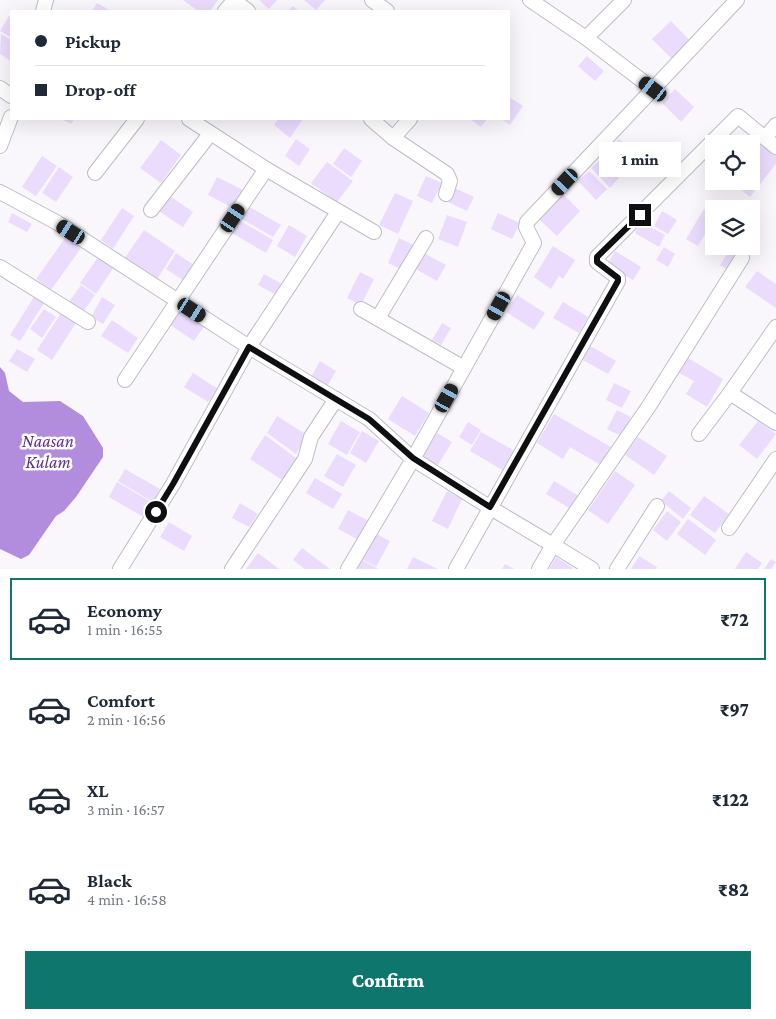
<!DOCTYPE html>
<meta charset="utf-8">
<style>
:root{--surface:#fff;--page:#f2f2f3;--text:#1f2937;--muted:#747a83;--line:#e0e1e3;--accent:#0f766e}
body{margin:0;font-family:"Crimson Pro",serif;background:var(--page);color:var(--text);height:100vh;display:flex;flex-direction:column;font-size:19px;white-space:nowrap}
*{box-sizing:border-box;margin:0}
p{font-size:16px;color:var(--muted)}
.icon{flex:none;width:28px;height:28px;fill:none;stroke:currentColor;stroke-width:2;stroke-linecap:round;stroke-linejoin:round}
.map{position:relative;height:569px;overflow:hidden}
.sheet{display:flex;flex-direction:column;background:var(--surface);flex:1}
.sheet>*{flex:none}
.top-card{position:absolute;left:10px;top:10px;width:500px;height:110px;border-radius:0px;box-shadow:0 5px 20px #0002;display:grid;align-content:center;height:110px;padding:0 25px;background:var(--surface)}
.buttons{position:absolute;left:705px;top:135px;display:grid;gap:10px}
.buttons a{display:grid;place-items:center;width:55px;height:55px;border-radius:0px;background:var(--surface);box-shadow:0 5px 20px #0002;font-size:25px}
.end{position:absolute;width:22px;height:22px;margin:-11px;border:6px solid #0f0e10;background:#fff;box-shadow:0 0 0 2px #fff}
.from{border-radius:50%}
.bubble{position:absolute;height:35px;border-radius:0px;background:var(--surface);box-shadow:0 5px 20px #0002;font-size:16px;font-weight:800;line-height:35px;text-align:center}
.car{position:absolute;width:15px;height:30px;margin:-15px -8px;border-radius:6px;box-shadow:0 0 4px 1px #0007;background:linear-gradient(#222 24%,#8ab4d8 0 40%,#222 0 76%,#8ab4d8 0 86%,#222 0)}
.top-card b{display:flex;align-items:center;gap:18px;height:48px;font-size:19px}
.top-card b+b{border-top:1px solid var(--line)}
.top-card i{width:12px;height:12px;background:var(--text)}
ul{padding:9px 0 0;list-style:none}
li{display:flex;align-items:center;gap:15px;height:82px;margin:0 10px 8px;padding:0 15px;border:2px solid transparent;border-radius:0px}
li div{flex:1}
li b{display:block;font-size:19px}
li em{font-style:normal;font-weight:800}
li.active{border-color:var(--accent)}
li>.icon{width:45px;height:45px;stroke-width:1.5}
.cta{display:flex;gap:10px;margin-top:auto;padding:10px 25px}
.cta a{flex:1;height:58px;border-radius:0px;background:var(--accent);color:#fff;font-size:20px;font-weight:800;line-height:58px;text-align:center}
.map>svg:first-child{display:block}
</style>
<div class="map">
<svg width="776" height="569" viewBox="0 0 776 569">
<rect width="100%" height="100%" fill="#f9f7fc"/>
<path fill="#b28dde" d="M0 367 5 373 9 391 23 402 60 401 83 416 103 448V457L76 497 64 511 56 516 29 555 21 559 0 549Z"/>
<g fill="#ebdcfe">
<path d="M183 0H218L210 11H198Z"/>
<path d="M259 0H277L269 9Z"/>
<path d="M304 0H325L316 10Z"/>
<path d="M97 3 111 11H92Z"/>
<path d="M293 6 299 11H288Z"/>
<path d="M9 16 11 17V37L0 31Z"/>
<path d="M671 21 692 43 673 60 652 39Z"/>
<path d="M1 34 11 40V61L0 54Z"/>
<path d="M587 56 604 71 595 81 578 66Z"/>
<path d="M675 89 694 107 681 122 662 103Z"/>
<path d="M509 97 523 106 510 125 501 119H509Z"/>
<path d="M61 119H74L71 124Z"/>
<path d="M278 119H303L290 138 274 125Z"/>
<path d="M470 119H487L481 127Z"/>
<path d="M296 139 310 149 299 166 285 156Z"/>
<path d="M619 139 638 156 625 170 607 152Z"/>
<path d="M161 140 181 155 161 183 140 168Z"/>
<path d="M762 143 776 153V164L750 197 732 183 733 181H751V157Z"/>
<path d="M344 148 362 161 351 177 333 164Z"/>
<path d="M42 156 57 166 36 196 22 187Z"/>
<path d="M601 159 619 178 610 188 591 168Z"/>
<path d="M327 162 353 181 337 202 311 183Z"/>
<path d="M59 167 73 177 56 202 42 193Z"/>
<path d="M589 171 607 189 596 200 578 181Z"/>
<path d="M426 176 442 183 432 203 417 196Z"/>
<path d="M217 177 243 190 233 208 208 195Z"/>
<path d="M455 188 474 197 467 211 448 202Z"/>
<path d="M395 193 413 201 398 234 379 225Z"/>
<path d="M167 194 193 212 183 227 157 210Z"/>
<path d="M563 194 580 211 557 236 540 220Z"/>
<path d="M248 206 281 225 273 237 240 218Z"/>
<path d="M122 208 134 216 113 249 101 240Z"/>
<path d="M704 209 714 215V219L698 246 686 239Z"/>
<path d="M662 211 677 220 668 234 654 226Z"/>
<path d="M12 213 32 224 27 232 8 222Z"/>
<path d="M498 213 520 223 512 239 491 229Z"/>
<path d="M447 215 467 222 458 247 438 239Z"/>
<path d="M239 220 273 240 266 253 232 233Z"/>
<path d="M641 222 665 235 659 247 635 233Z"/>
<path d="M289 225 307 236 295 257 277 246Z"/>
<path d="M144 230 175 251 156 281 124 259Z"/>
<path d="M66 237 81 248 51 290 36 279Z"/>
<path d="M399 238 416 246 405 271 388 263Z"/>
<path d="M553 246 575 260 563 279 559 276 551 289 534 277Z"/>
<path d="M664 247 675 254 668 267 656 260Z"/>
<path d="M730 249 740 255 730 271 720 265Z"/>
<path d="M615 251 641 267 633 280 607 265Z"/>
<path d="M422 252 446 265 437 281 414 268Z"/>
<path d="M101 253 116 264 96 294 80 283Z"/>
<path d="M176 253 194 265 184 281 166 269Z"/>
<path d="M757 271 776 284V308L745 287Z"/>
<path d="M360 272 374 279 361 305 347 298Z"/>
<path d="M264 274 282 284 276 295 258 285Z"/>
<path d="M81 285 95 295 82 313 68 303Z"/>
<path d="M517 295 545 313 534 330 506 312Z"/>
<path d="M34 297 44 303 20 341 10 335Z"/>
<path d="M102 297 115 305 103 324 91 317Z"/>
<path d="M563 302 588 317 579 333 553 318Z"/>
<path d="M44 309 56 317 42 338 30 329Z"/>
<path d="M178 310 204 327 194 341 169 324Z"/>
<path d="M61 313 76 323 52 360 37 350Z"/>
<path d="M112 320 138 338 128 353 101 336Z"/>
<path d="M442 323 451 328 441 345 432 340Z"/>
<path d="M589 345 616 361 608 374 581 359Z"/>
<path d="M17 349 35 359 27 372 9 361Z"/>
<path d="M688 358 723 379 707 407 686 394 694 381 679 373Z"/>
<path d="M320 361 336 371 326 388 310 379Z"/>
<path d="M193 373 218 389 208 402 184 387Z"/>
<path d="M614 383 631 391 622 408 606 400Z"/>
<path d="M402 396 429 413 415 436 388 419Z"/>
<path d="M617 410 631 417 621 436 607 429Z"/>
<path d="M554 414 611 447 601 465 570 447 563 459 537 443Z"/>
<path d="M277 416 307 435 296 454 267 433Z"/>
<path d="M341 421 360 432 347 455 328 444Z"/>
<path d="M758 421 776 434 757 459 739 445Z"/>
<path d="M468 422 481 430 472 445 459 437Z"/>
<path d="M362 431 379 441 366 463 350 453Z"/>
<path d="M481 432 515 451 504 471 470 451Z"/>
<path d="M437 433 452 442 436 468 421 460Z"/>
<path d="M265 435 296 458 282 480 250 459Z"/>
<path d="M638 437 667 456 654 475 625 455Z"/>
<path d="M337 454 356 465 343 487 324 476Z"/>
<path d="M125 469 160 489 153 502 118 481Z"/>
<path d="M615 471 635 485 608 524 588 510Z"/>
<path d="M315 478 342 494 333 509 306 493Z"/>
<path d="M554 481 579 496 571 509 546 494Z"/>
<path d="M117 482 153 503 145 518 109 497Z"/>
<path d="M447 491 462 499 448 529 432 521Z"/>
<path d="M669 491 691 508 683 519 661 501Z"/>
<path d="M704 496 729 514 715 533 690 515Z"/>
<path d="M240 503 258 514 249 527 232 518Z"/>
<path d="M348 510 369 521 359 540 338 529Z"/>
<path d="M667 511 681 522 667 541 653 530Z"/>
<path d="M688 519 716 540 705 555 677 534Z"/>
<path d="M169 522 192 536 184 551 160 537Z"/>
<path d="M373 532 390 541 376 567 359 557Z"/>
<path d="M302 548 330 569H305L293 560Z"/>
<path d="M746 552 762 563 758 569H735Z"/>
<path d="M258 553 279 569H246Z"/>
<path d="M639 556 657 567 656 569H631Z"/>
<path d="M413 557 438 569H407Z"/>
<path d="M556 557 573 568 572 569H549Z"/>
<path d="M359 558 378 569H352Z"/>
<path d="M771 559 776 562 771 569H764Z"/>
<path d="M505 564 514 569H502Z"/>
</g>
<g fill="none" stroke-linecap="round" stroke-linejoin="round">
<defs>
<g id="street">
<path d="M372 0 387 11"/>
<path d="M530 0 586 38 653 89 737 0"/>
<path d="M43 11 46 0"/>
<path d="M225 11 231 4 236 2 248 11"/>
<path d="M586 38 624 0"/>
<path d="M0 88 11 96"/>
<path d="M189 119 266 169 374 232"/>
<path d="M371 119 393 138 447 174 450 181 446 194"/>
<path d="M393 138 410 119"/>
<path d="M765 138 776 125"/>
<path d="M0 146 11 117"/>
<path d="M95 173 137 119"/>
<path d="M0 192 56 222 249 347 369 419 413 459 489 507 553 545 649 406 742 258"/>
<path d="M151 210 210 134"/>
<path d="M0 267 88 322"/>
<path d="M361 309 464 368"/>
<path d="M378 318 426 238"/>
<path d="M125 380 266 169"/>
<path d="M730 393 776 327"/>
<path d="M699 434 730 393 776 423"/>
<path d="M729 528 776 459"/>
<path d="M120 569 173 484 249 347 338 212"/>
<path d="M232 569 305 459 311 437 336 399"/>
<path d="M348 569 413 459 534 243 526 227 527 222 653 89"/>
<path d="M456 569 618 281V278L597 262V257L738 116 776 147"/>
<path d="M539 569 553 545 592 569"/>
<path d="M617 569 657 506"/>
</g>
</defs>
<use href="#street" stroke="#bfbdc2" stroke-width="16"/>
<use href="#street" stroke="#fff" stroke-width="14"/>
</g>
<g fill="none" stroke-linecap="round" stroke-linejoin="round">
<path stroke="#0f0e10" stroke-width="6" d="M156 512 173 484 249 347 369 419 413 458 490 507 618 281V278L597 262V257L640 215"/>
</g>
<g text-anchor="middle" stroke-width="5" stroke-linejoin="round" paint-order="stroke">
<g font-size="18" font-style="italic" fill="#61318f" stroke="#fff">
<text x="48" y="447">Naasan<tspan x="48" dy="21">Kulam</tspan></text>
</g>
</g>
</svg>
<div class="buttons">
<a><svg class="icon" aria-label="locate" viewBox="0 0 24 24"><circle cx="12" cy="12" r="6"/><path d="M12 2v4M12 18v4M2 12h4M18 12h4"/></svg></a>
<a><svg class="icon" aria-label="layers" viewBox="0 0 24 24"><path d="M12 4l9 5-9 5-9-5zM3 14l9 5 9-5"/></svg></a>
</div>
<i class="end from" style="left:156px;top:512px"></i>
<i class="end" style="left:640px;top:215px"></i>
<div class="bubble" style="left:599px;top:142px;width:82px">1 min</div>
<i class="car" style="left:653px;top:89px;rotate:307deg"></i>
<i class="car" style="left:565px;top:182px;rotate:223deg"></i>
<i class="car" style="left:233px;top:218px;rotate:34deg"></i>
<i class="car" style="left:71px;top:232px;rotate:303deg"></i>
<i class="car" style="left:499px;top:306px;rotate:209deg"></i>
<i class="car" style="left:192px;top:310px;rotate:123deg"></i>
<i class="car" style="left:447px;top:398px;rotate:29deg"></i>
<div class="top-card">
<b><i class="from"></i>Pickup</b>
<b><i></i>Drop-off</b>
</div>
</div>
<section class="sheet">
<ul>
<li class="active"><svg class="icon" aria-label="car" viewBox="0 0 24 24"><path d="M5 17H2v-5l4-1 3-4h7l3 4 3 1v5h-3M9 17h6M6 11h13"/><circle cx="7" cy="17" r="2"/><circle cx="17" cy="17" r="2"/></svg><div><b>Economy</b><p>1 min · 16:55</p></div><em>₹72</em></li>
<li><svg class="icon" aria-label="car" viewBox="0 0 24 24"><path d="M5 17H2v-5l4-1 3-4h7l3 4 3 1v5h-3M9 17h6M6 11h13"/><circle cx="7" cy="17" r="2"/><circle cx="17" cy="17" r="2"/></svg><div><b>Comfort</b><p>2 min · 16:56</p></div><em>₹97</em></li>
<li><svg class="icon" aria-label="car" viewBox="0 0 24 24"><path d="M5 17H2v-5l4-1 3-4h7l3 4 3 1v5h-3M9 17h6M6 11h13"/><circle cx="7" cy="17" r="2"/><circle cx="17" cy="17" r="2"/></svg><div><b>XL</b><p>3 min · 16:57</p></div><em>₹122</em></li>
<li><svg class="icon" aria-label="car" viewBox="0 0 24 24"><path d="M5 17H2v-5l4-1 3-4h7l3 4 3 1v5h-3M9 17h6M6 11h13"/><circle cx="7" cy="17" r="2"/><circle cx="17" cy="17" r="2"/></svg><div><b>Black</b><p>4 min · 16:58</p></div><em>₹82</em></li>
</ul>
<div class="cta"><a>Confirm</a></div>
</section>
